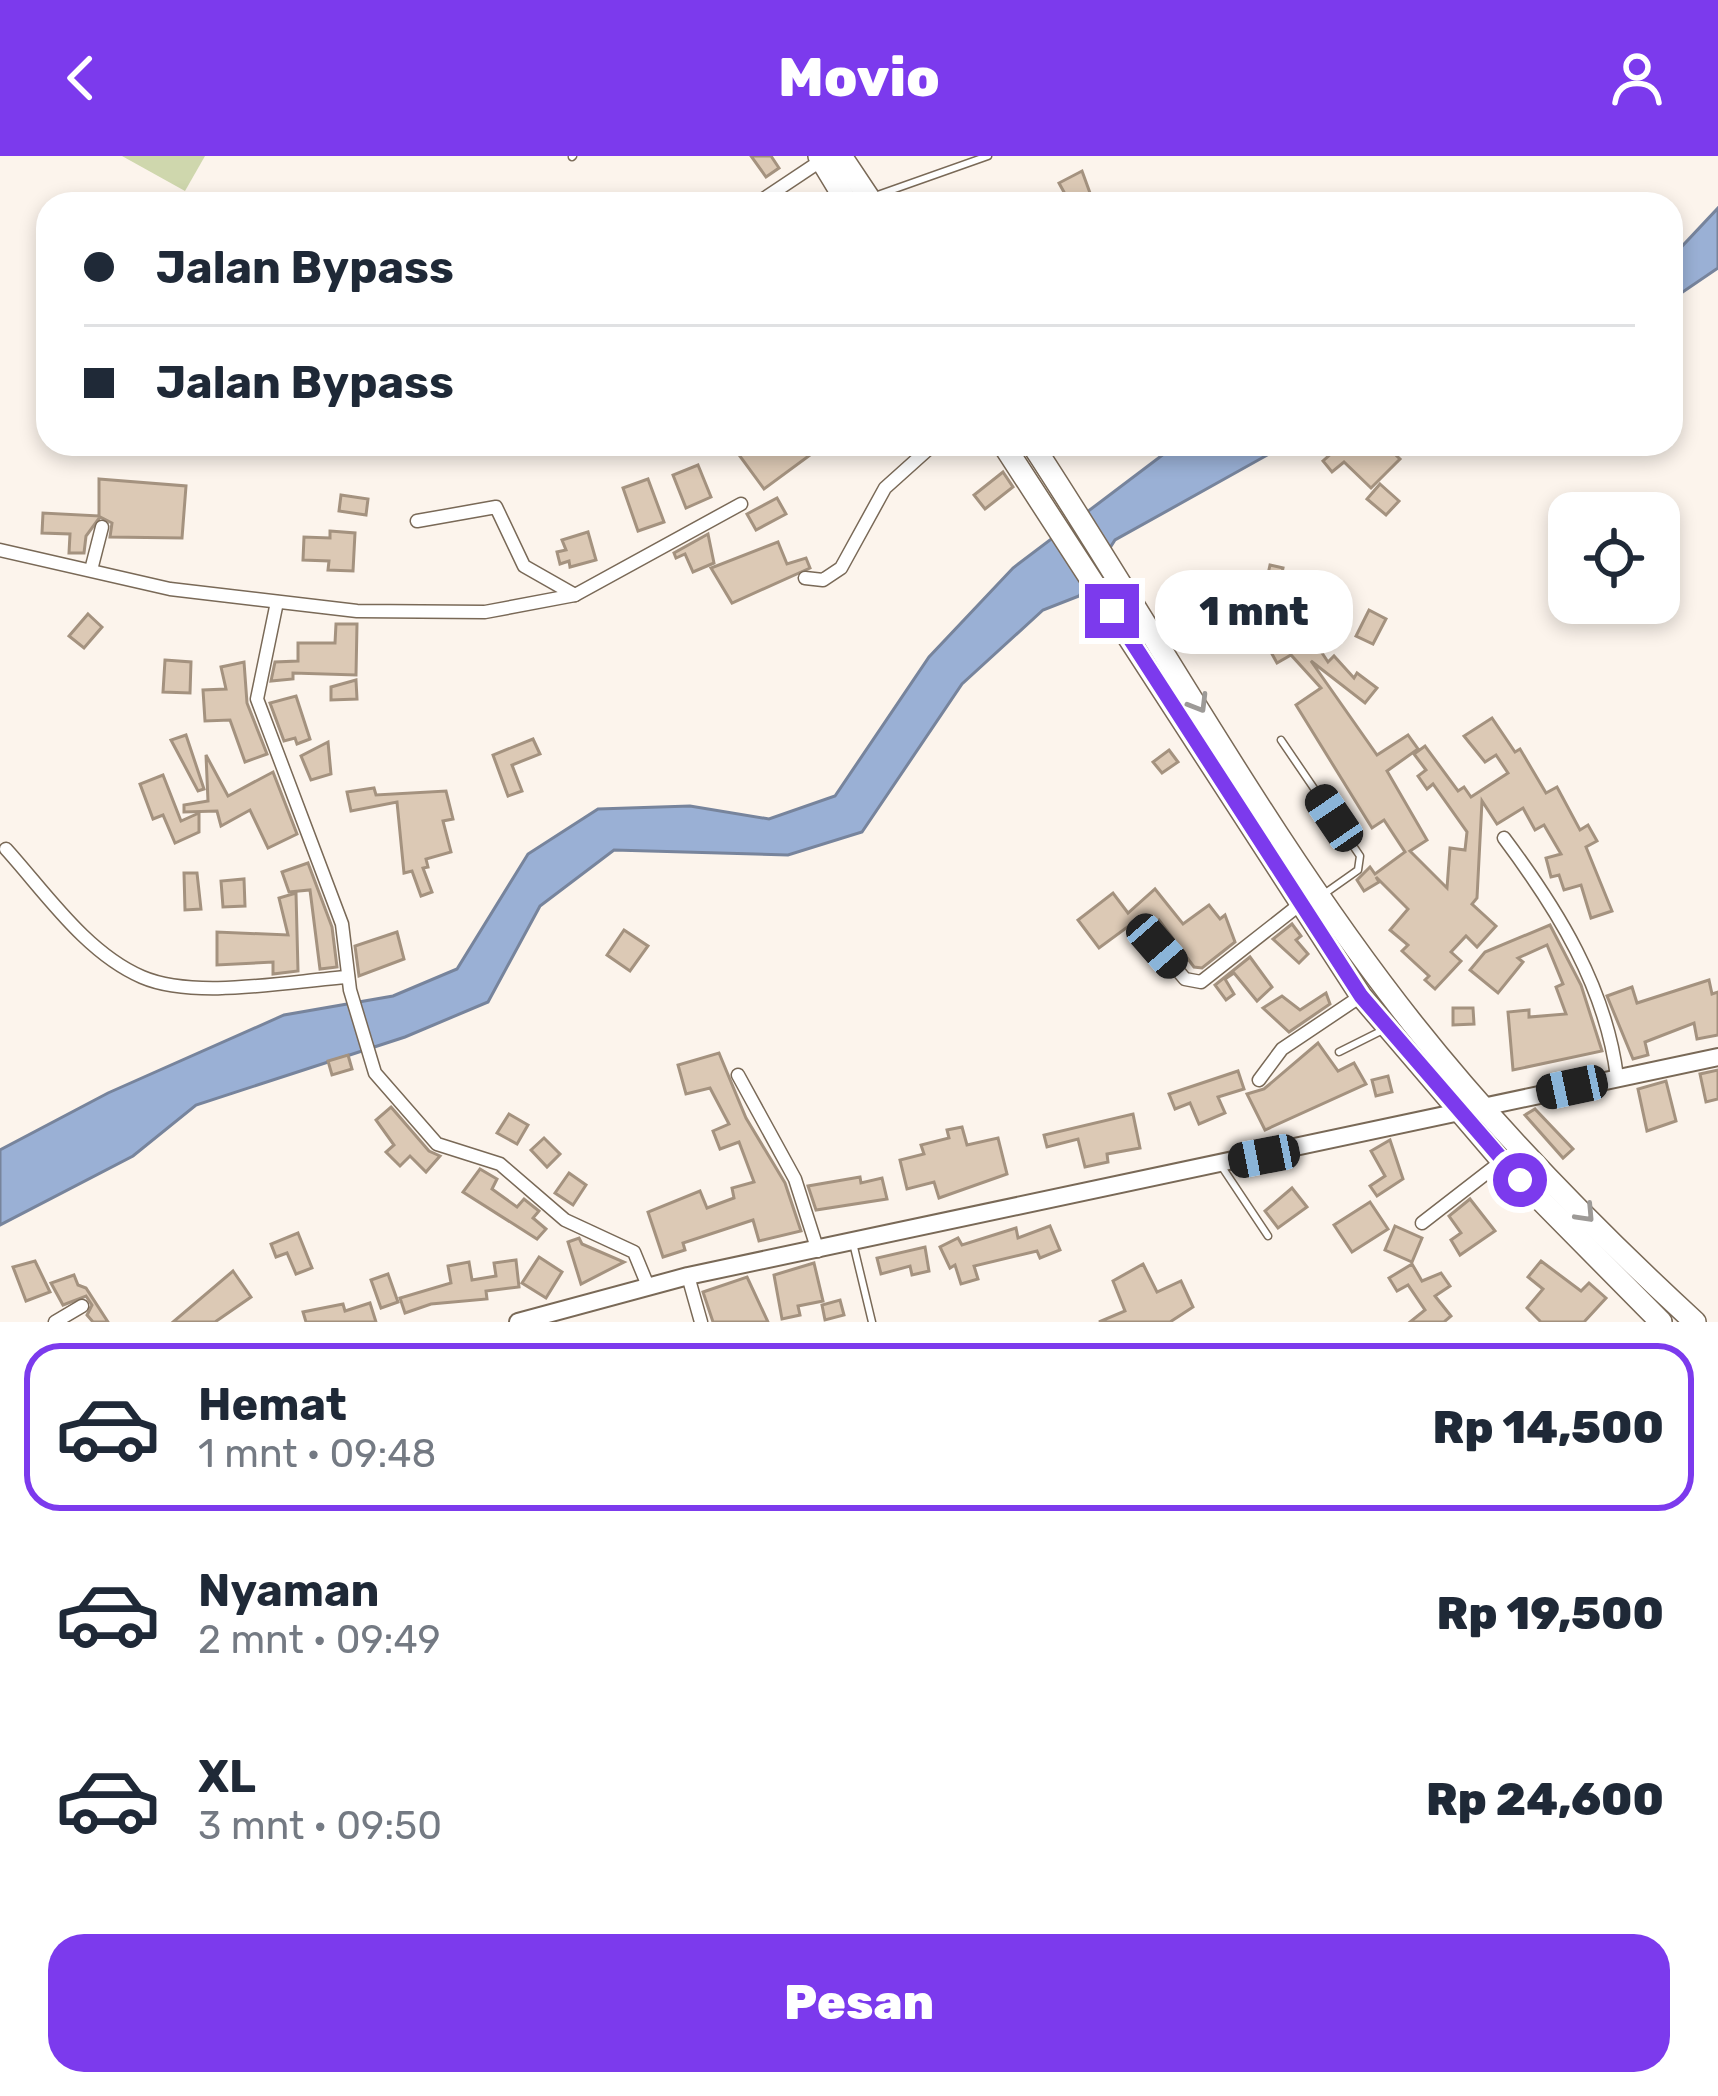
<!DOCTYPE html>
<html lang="id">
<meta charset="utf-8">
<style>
:root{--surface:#fff;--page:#f2f2f3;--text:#1f2937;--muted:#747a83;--line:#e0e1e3;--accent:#7c3aed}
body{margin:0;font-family:Rubik,sans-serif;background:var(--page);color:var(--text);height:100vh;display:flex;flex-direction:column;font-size:45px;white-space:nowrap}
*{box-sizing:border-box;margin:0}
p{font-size:39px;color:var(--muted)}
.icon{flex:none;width:66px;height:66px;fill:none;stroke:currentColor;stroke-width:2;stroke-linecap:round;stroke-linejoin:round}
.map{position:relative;height:1166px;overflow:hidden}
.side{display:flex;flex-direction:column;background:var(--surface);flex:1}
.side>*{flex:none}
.guide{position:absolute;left:36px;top:36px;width:1647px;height:264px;border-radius:36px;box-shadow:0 6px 18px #0003;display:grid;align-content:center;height:264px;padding:0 48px;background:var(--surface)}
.controls{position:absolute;left:1548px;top:336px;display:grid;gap:24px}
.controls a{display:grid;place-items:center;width:132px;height:132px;border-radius:24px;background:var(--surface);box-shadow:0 6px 18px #0003;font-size:60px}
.end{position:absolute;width:54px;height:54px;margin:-27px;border:15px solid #7c3aed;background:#fff;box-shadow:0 0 0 6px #fff}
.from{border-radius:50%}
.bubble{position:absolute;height:84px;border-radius:36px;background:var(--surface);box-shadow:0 6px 18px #0003;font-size:39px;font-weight:800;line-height:84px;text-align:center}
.car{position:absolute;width:36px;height:72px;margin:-36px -18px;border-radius:15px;box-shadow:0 0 9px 3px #0007;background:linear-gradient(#222 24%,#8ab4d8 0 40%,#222 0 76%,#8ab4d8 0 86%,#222 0)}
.guide b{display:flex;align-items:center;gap:42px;height:114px;font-size:45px}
.guide b+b{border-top:3px solid var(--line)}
.guide i{width:30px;height:30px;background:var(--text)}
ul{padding:21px 0 0;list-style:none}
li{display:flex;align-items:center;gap:36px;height:168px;margin:0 24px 18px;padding:0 24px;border:6px solid transparent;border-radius:36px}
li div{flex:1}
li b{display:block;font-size:45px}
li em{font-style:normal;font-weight:800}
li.current{border-color:var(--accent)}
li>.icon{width:108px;height:108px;stroke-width:1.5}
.action{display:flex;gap:24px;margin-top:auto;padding:24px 48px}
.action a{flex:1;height:138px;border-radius:36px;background:var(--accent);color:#fff;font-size:48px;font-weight:800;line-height:138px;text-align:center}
header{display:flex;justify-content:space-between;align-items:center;height:156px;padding:0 48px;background:var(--accent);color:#fff;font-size:54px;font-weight:800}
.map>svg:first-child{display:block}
</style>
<header><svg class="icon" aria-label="back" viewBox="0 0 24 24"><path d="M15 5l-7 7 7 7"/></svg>Movio<svg class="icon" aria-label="person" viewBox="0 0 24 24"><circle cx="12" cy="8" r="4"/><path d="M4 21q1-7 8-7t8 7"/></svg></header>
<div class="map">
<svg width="1718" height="1166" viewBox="0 0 1718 1166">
<rect width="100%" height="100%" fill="#fcf4ec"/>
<path fill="#cfd7ad" d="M122 0H205L185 35Z"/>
<g fill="#9ab0d5" stroke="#77849c" stroke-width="3">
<path d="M1718 52V112L1671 144V102Z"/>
<path d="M1177 288H1287L1115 384 1079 440 1043 454 962 528 862 676 788 699 614 694 540 750 488 846 405 881 196 949 133 1000 0 1069V994L108 937 284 859 393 840 457 813 528 698 598 653 690 650 769 663 835 640 929 501 1013 412Z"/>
</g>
<g fill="#dcc9b5" stroke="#a4927f" stroke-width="3">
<path d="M751 0H771L779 12 766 21Z"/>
<path d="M1082 15 1094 48H1047L1065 38 1059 27Z"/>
<path d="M731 288H825L764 333Z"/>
<path d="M1342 288H1384L1400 303 1371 332 1344 306 1332 316 1323 305Z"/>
<path d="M698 309 711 341 686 352 673 319Z"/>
<path d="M1003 316 1013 331 985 353 974 339Z"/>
<path d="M99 323 186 330 182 382 110 381 112 367 100 361 86 380 84 397H69L70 378 42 377 43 357 99 360Z"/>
<path d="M648 323 664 366 638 375 623 332Z"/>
<path d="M1380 328 1399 345 1386 359 1367 343Z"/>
<path d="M341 339 368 343 366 359 339 355Z"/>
<path d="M777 342 786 358 756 374 747 358Z"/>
<path d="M330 375 355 377 353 415 328 414 329 405 303 404 304 381 330 382Z"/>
<path d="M588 376 596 404 570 411 569 405 560 408 557 396 566 394 562 384Z"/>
<path d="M708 378 714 407 693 416 685 398 676 402 674 397Z"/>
<path d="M778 386 787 408 806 402 810 412 732 447 711 412Z"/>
<path d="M1270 409 1283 412 1282 417 1321 440 1324 435 1341 443 1327 472 1295 456 1328 506 1334 500 1354 522 1357 517 1377 532 1365 547 1311 505 1377 599 1408 579 1418 593 1387 615 1427 684 1410 695 1447 732 1450 692 1465 694 1467 676 1433 628 1427 633 1418 620 1426 614 1414 598 1425 590 1458 635 1464 631 1471 641 1508 617 1496 599 1485 606 1464 580 1492 562 1515 596 1520 593 1546 637 1557 631 1580 674 1588 669 1597 685 1586 691 1612 755 1591 762 1581 729 1564 734 1559 719 1551 721 1546 702 1561 698 1544 669 1535 674 1523 652 1497 668 1482 645 1477 742 1472 748 1496 770 1477 791 1466 780 1451 796 1461 805 1435 833 1425 824 1429 820 1402 795 1408 789 1390 774 1408 753 1376 721 1379 726 1364 735 1357 724 1370 711 1375 718 1405 696 1384 664 1372 672 1296 549 1321 532 1291 499 1277 507 1255 467 1252 472 1241 463 1266 427Z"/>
<path d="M1369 454 1386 463 1373 488 1356 480Z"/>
<path d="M88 458 102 471 84 492 69 480Z"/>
<path d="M336 468H357L356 519 293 517V523L271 525 275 506 298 505V487H335Z"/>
<path d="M165 504 191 506 190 537 163 536Z"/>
<path d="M244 506 247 547 267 598 245 606 230 564 205 565 203 534 226 533 221 511Z"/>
<path d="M356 524 357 543 331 544V531Z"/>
<path d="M296 540 310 583 297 588 295 582 284 585 270 547Z"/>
<path d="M186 579 204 633 198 635 171 584Z"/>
<path d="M533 583 540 598 512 609 522 635 508 640 493 599Z"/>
<path d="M328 586 331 618 311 624 301 600Z"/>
<path d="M1169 594 1178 606 1162 617 1153 606Z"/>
<path d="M206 599 228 640 273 616 297 678 268 692 250 654 221 670 217 655 184 656V649L208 645Z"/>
<path d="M163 619 181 665 199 657V676L175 687 163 659 153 663 140 628Z"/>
<path d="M374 632 376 639 446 635 453 663 443 665 451 696 426 703 428 711 423 712 432 736 421 740 412 715 404 717 397 646 351 655 347 636Z"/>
<path d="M308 707 332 771 337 811 320 813 310 734 289 736 282 716Z"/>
<path d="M184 717H197L201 753 185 754Z"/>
<path d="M244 723 245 750 223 751 221 725Z"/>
<path d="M1155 733 1183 768 1209 749 1220 763 1225 759 1235 786 1202 812 1194 811 1159 764 1149 771 1141 761 1099 792 1078 764 1113 737 1128 757Z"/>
<path d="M296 737 298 815 273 818V806L217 809V776L288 779 279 742Z"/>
<path d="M1292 768 1301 780 1296 784 1308 798 1299 807 1273 783Z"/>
<path d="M1550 769 1581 829 1602 895 1513 914 1508 856 1529 854V861L1566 858 1556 831 1563 828 1547 789 1518 802 1523 806 1498 837 1470 814 1485 796Z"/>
<path d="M624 774 648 790 630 815 607 799Z"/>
<path d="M397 776 404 803 359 820 355 790Z"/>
<path d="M1250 801 1272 831 1257 845 1234 817 1225 823 1234 838 1226 844 1215 829Z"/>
<path d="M1709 824 1712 838 1718 836V879L1697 883 1694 867 1645 886 1648 899 1633 903 1607 840 1632 831 1637 847Z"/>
<path d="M1326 837 1330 848 1289 876 1263 852 1282 840 1300 854Z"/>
<path d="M1453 852H1473L1474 868 1453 869Z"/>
<path d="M1318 887 1338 915 1354 907 1366 928 1265 974 1247 938 1264 933Z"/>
<path d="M719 897 746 962 785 1027 801 1075 759 1085 753 1064 683 1087 685 1094 663 1101 648 1056 700 1035 707 1052 734 1042 732 1032 754 1026 739 986 720 993 713 975 729 968 710 932 686 938 678 909Z"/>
<path d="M348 899 352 913 332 919 328 905Z"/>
<path d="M1718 914V943L1706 946 1700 918Z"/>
<path d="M1238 915 1244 933 1218 941 1225 957 1199 968 1190 947 1175 953 1169 938Z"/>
<path d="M1388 920 1392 936 1376 940 1372 924Z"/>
<path d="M1666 925 1676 965 1647 975 1638 933Z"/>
<path d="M391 951 429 995 440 1000 426 1016 410 1000 400 1010 386 996 394 989 376 964Z"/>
<path d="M1535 953 1573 993 1563 1002 1525 959Z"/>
<path d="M509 958 528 969 517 988 497 977Z"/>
<path d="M1133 958 1140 992 1107 998 1108 1006 1085 1011 1078 983 1047 991 1044 979Z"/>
<path d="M962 971 967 989 998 982 1007 1018 939 1042 934 1026 907 1033 900 1004 924 998 921 989 949 982 947 974Z"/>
<path d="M544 982 560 998 547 1011 531 994Z"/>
<path d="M1390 984 1403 1023 1377 1040 1370 1030 1385 1020 1371 995Z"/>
<path d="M480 1013 497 1023 492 1033 517 1051 524 1043 539 1055 533 1062 546 1073 537 1083 463 1036Z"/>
<path d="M569 1017 586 1029 573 1049 555 1037Z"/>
<path d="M860 1021 861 1027 882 1022 887 1043 816 1054 808 1030Z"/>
<path d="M1292 1032 1307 1051 1278 1072 1265 1055Z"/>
<path d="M1470 1043 1495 1075 1460 1099 1451 1084 1461 1077 1449 1060Z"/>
<path d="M1370 1046 1388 1073 1352 1096 1334 1069Z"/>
<path d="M1050 1070 1060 1094 1040 1102 1037 1095 974 1110 978 1123 961 1128 955 1109 950 1112 940 1091 958 1082 962 1089 1016 1072 1018 1082Z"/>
<path d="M1395 1070 1422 1082 1412 1106 1385 1094Z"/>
<path d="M298 1077 312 1112 296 1118 287 1097 276 1101 271 1088Z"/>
<path d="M579 1082 582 1088 624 1106 581 1128 568 1086Z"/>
<path d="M925 1091 929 1115 912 1119 910 1110 881 1118 877 1102Z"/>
<path d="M539 1101 562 1116 546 1142 522 1127Z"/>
<path d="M516 1104 519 1131 486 1135 487 1143 431 1148 405 1157 400 1142 451 1127 448 1110 469 1106 472 1124 496 1120 494 1107Z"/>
<path d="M35 1105 50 1136 26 1145 13 1111Z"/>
<path d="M1541 1105 1581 1135 1589 1127 1606 1142 1584 1166H1541L1527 1152 1543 1133 1528 1121Z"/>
<path d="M814 1107 823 1145 798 1150 800 1159 782 1163 774 1119Z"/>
<path d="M1143 1108 1157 1136 1181 1125 1193 1151 1170 1166H1099L1125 1155 1113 1125Z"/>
<path d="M1412 1108 1422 1125 1441 1117 1450 1130 1435 1140 1451 1160 1444 1166H1410L1425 1154 1408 1129 1397 1135 1389 1122Z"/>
<path d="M233 1115 251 1141 215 1166H173Z"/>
<path d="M388 1118 398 1146 381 1152 371 1124Z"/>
<path d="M74 1119 78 1129 86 1132 108 1166H93L87 1159 92 1149 86 1140 63 1149 51 1127Z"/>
<path d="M747 1121 768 1166H713L703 1136Z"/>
<path d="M840 1144 844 1159 825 1164 822 1149Z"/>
<path d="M370 1147 376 1166H306L303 1156 343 1148 345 1155Z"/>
</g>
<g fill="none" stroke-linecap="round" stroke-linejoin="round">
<defs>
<g id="lane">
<path d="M572 1 573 0"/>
<path d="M872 41 988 0"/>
<path d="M1281 584 1360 700 1358 714 1324 738"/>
<path d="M1339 896 1383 874"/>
<path d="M1222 1011 1268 1080"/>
<path d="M853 1087 872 1166"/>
</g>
<g id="street">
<path d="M756 48 822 4"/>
<path d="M417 365 496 351 524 410 575 439"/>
<path d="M0 394 170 433 357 455 485 456 575 439 741 348"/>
<path d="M91 414 102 371"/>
<path d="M805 422 823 424 841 412 885 332 934 288"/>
<path d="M277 446 257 543 342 768 350 834 375 917 437 988 500 1008 565 1064 634 1096 648 1130"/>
<path d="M1504 682C1557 753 1606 831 1617 921"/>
<path d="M6 693C45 736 86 797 142 821 195 844 290 825 348 821"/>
<path d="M1157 790 1185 823 1201 826 1299 749"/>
<path d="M738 919 795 1023 818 1095"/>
<path d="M1259 924 1282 893 1361 840"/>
<path d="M1422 1067 1502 1005"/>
<path d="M688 1120 701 1166"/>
<path d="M55 1166 82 1150"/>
</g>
<path id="secondary" d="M518 1166 688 1120 1718 901"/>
<g id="highway">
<path d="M819 0 848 48"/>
<path d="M841 0 873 48"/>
<path d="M1003 288 1361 840 1502 1005 1661 1166"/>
<path d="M1032 288C1157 479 1272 690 1413 868 1497 974 1595 1074 1695 1166"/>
</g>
</defs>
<use href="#lane" stroke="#796957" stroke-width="9"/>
<use href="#street" stroke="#796957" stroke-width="15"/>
<use href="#secondary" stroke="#796957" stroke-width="20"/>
<use href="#highway" stroke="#796957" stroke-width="24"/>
<use href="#lane" stroke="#fff" stroke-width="6"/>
<use href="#street" stroke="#fff" stroke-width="12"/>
<use href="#secondary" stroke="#fff" stroke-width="16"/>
<use href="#highway" stroke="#fff" stroke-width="21"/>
</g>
<defs><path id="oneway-chevron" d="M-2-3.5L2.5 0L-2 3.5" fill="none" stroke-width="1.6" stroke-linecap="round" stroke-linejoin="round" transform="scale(3)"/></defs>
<g stroke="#9d9a97">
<use href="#oneway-chevron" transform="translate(1199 548) rotate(59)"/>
<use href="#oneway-chevron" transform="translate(1586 1058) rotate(47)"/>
</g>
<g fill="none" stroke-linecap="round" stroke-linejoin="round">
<path stroke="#7c3aed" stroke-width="15" d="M1112 455 1361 840 1520 1024"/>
</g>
</svg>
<div class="controls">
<a><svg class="icon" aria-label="locate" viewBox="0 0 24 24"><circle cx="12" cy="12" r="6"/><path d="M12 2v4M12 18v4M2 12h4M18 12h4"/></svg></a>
</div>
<i class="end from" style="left:1520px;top:1024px"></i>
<i class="end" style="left:1112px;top:455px"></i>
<div class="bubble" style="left:1155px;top:414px;width:198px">1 mnt</div>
<i class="car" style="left:1334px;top:662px;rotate:326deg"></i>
<i class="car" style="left:1157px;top:790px;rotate:139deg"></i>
<i class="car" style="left:1572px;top:931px;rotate:258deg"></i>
<i class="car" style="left:1264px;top:1000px;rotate:259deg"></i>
<div class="guide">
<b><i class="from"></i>Jalan Bypass</b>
<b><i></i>Jalan Bypass</b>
</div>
</div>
<section class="side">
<ul>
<li class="current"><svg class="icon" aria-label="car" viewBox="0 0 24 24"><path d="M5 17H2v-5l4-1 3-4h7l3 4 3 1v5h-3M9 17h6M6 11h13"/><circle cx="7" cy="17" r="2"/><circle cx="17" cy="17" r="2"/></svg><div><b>Hemat</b><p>1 mnt · 09:48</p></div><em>Rp 14,500</em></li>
<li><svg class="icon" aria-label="car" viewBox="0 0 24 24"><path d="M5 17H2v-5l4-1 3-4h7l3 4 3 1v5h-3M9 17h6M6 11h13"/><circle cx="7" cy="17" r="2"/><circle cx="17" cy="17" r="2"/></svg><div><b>Nyaman</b><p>2 mnt · 09:49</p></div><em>Rp 19,500</em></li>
<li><svg class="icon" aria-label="car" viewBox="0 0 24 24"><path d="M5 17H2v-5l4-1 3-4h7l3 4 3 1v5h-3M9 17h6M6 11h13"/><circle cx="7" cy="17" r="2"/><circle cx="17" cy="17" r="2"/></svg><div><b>XL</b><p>3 mnt · 09:50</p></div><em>Rp 24,600</em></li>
</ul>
<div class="action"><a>Pesan</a></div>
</section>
